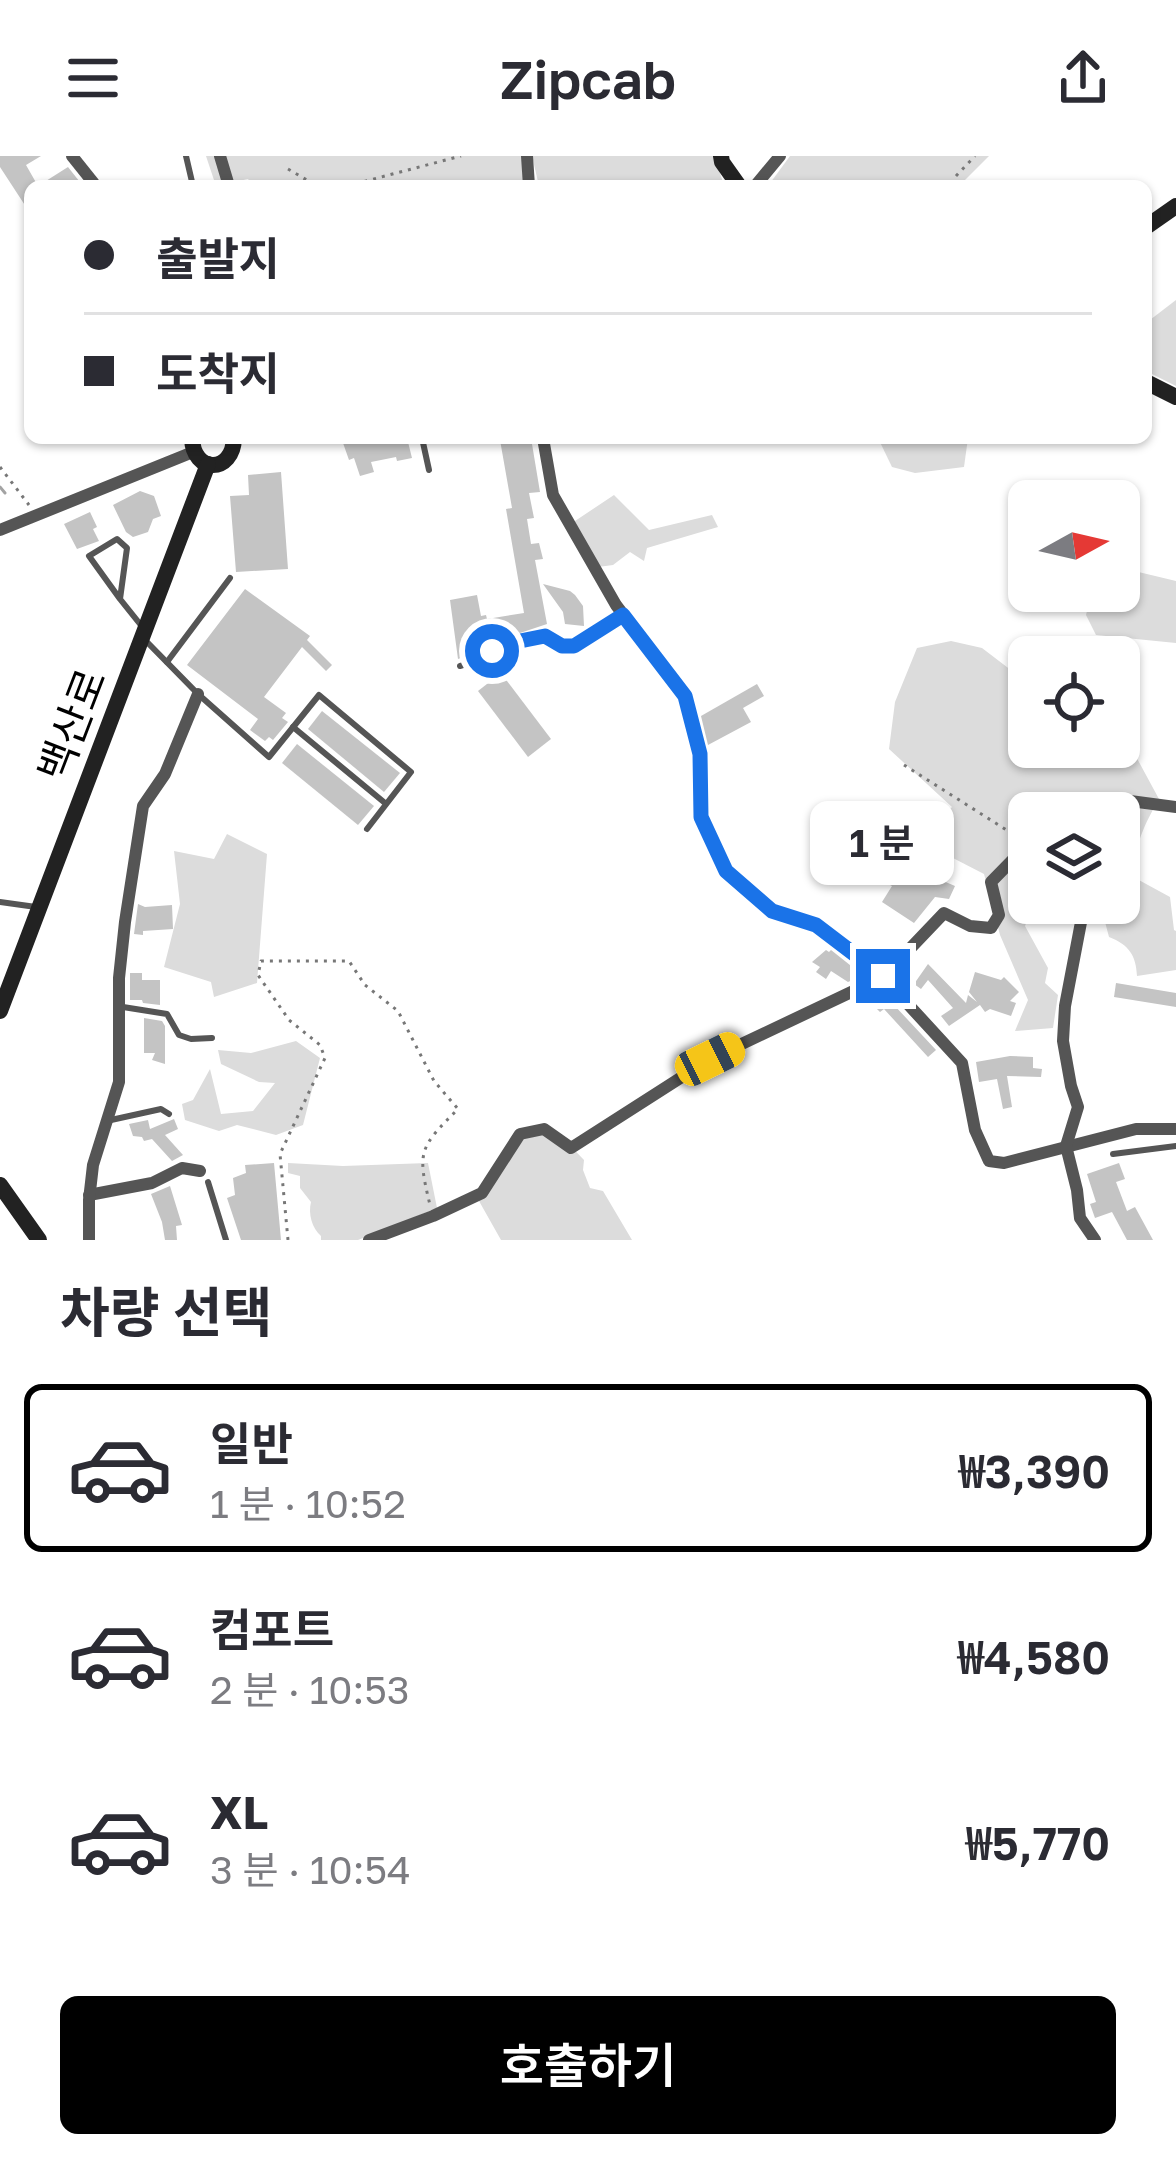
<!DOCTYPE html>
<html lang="ko">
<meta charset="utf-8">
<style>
:root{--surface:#fff;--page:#f2f2f3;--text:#2b2b33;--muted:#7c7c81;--line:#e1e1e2;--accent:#000}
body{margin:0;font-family:"Golos Text","Noto Sans KR",sans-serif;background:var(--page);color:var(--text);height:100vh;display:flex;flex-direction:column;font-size:45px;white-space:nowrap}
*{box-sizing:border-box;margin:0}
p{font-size:39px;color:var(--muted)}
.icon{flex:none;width:66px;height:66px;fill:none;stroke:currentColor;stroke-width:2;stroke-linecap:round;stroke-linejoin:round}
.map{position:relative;height:1084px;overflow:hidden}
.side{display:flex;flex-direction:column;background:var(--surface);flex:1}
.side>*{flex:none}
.banner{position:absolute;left:24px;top:24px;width:1128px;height:264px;border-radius:18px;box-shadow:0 3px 9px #0004;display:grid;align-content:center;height:264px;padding:0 60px;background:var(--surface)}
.needle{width:78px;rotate:82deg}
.controls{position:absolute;left:1008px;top:324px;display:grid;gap:24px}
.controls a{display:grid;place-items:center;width:132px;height:132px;border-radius:18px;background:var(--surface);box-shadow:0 3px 9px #0004;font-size:60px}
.end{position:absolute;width:54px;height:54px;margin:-27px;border:15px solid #1a73e8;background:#fff;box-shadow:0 0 0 6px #fff}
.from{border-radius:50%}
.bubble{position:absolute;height:84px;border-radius:18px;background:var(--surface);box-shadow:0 3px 9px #0004;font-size:39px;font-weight:600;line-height:84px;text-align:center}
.car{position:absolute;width:36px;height:72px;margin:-36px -18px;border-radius:15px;box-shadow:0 0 9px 3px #0007;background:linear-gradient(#f5c518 24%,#345 0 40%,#f5c518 0 76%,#345 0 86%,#f5c518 0)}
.banner b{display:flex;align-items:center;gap:42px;height:114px;font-size:45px}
.banner b+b{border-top:3px solid var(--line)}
.banner i{width:30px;height:30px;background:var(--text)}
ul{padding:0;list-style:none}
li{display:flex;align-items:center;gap:36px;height:168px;margin:0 24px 18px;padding:0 36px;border:6px solid transparent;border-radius:18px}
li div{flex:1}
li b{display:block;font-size:45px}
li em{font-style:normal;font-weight:600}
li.on{border-color:var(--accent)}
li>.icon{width:108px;height:108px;stroke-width:1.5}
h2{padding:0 60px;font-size:54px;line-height:144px}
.action{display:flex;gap:24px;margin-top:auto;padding:24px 60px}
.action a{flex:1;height:138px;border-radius:18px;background:var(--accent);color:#fff;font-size:48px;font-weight:600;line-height:138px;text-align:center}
header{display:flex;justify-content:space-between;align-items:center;height:156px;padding:0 60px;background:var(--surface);font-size:54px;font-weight:600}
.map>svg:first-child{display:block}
</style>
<header><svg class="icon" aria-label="menu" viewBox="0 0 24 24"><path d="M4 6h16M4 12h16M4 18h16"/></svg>Zipcab<svg class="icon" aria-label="share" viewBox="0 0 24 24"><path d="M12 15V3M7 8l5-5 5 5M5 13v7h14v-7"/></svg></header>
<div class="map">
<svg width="1176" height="1084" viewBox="0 0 1176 1084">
<rect width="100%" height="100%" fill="#fff"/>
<g fill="#dcdcdc">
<path d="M206 0H523L524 30H253L248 23 216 30Z"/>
<path d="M532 0H715L724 30H539Z"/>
<path d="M790 0H989L959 30H768Z"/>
<path d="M1176 144V230L1146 215V167Z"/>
<path d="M878 282H968L964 311 915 317 892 311Z"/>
<path d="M614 339 649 374 712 359 718 371 647 392 644 405 630 396 613 409 598 411 572 367Z"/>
<path d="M1126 413 1176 425V487L1096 479 1086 459 1092 435H1119V416Z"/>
<path d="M951 485 982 492 1029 528V591H1119V587L1133 595 1159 643C1146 665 1129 699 1137 723L1170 741 1174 774 1176 775V814L1137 820C1136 799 1129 789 1109 781L1100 747H1119V657H1029V747H1034L1025 770 1048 812 1045 827 1058 839 1053 872 1015 875 1028 844 1000 779 984 718 918 684 952 651 889 593 895 546 917 492Z"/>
<path d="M227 678 267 698 257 827 214 841 211 826 164 811 180 748 174 695 214 703Z"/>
<path d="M296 885 320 902 303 969 276 979 237 969 219 975 185 964 182 948 193 944 210 913 221 958 253 955 275 927 259 926 221 908 218 894 251 897Z"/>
<path d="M559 978 584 1004 583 1014 590 1032 603 1035 632 1084H501L479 1045 521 984 532 979Z"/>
<path d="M288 1007 343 1010 428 1007 437 1052 358 1084H321V1080C312 1072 308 1058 311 1046L300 1032V1020L288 1017Z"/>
</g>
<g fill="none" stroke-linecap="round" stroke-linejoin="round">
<path stroke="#a3a3a3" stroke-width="3" d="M0 331 5 337"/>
</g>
<g fill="#c4c4c4">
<path d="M0 0H41L26 9 38 30 68 11 83 30H30V57L0 11Z"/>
<path d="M358 282H369L370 287 407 282 412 302 397 305 396 301 371 306 374 316 360 320 354 302 349 304 343 287Z"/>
<path d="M515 282H531L540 336 529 337 534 362 527 363 531 388 539 387 543 403 535 404 547 468 511 480 485 479 487 488 477 490 478 495 458 503 450 444 477 439 481 460 486 459 487 463 524 457 506 353 512 352 500 284Z"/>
<path d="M281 316 288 413 236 416 230 340 249 339 248 319Z"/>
<path d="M140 335 154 340 161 360 153 363 148 376 133 381 126 376 113 349Z"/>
<path d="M90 356 97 371 93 373 99 385 77 393 64 368Z"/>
<path d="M543 428 570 435 575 439 583 450 584 470 565 468 563 456Z"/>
<path d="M245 433 310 480 307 484 332 509 326 515 302 491 264 541 286 557 282 562 288 566 273 584 269 581 265 585 250 574 258 563 187 509Z"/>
<path d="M501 517 551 583 528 601 478 535Z"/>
<path d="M757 528 764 540 743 552 751 566 708 589 701 560Z"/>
<path d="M322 555 400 617 384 636 308 573Z"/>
<path d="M297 588 374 650 358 669 282 607Z"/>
<path d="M906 702 934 721 955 730 949 743 935 741 914 767 882 746 892 730 888 728Z"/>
<path d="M138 748 145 751 172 749 173 773 143 775V779L134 778Z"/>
<path d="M826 794 829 796 831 794 860 817 859 821 848 826 831 815 826 823 816 816 820 811 812 806Z"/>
<path d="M928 808 966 847 968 839 977 846 969 836 975 816 1001 824 1004 821 1019 836 1010 845 1016 847 1011 860 990 853 985 856 980 849 949 870 941 860 953 852 928 824 921 833 914 828Z"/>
<path d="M130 817H142V824H160V849L143 847 142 844H130Z"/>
<path d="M1116 827 1176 837V851L1114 841Z"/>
<path d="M880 834 936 894 928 901 884 853 880 856 867 843Z"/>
<path d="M144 862 162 865 165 870V908L152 904 155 897H144Z"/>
<path d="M1010 900 1033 901V912L1042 913 1041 921 1007 920 1012 951 1003 953 997 923 979 926 976 906Z"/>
<path d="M174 963 178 973 165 979 183 999 172 1005 152 983 144 985 142 981 133 980 129 968 148 964 150 973Z"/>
<path d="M274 1007 281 1084H241L227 1042 235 1039 233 1022 246 1017 245 1009Z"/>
<path d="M1119 1007 1125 1023 1116 1026 1127 1055 1135 1051 1153 1084H1127L1112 1056 1095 1062 1090 1048 1096 1046 1087 1018Z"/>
<path d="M170 1030 182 1069 176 1070 177 1084H165L162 1066 151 1038Z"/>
</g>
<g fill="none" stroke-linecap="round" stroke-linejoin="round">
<g stroke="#777" stroke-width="3" stroke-dasharray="3 6" stroke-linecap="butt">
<path d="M288 13 317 30"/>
<path d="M956 20 975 0"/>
<path d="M347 30 461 0"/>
<path d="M0 311 29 349"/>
<path d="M904 609 1016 680"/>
<path d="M288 1084 280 998 325 902 320 889 289 864 258 819 261 805H349L365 829 398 855 434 925 458 953C419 992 417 995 430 1049"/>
</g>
<g stroke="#555" stroke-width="6">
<path d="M186 0 193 30"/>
<path d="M422 282 429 314"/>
<path d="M120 443 89 400 117 383 127 392 120 443 144 473"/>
<path d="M146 485 198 538 269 601 319 539 411 616 367 673"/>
<path d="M167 506 230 422"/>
<path d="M460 510C477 506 482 500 496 494 512 486 529 483 545 480L562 490H574L620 461"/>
<path d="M293 571 385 647"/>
<path d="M0 746 36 751"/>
<path d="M123 851 167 858 179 879 191 883 212 882"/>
<path d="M111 964 161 953 169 958"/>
<path d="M1113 998 1176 990"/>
<path d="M208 1026 226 1084"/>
</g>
<g stroke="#555" stroke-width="12">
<path d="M72 0 96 30"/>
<path d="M220 0 229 30"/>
<path d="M527 0 529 30"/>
<path d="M755 30 780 0"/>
<path d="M543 282 553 339 616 449 685 540 700 598 701 661 726 715 772 755 816 769 883 821 962 907 975 974 989 1005 1004 1007 1136 973H1176"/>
<path d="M0 374 193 296"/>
<path d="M1084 657 1115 643 1176 651"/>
<path d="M1082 761 1065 850 1063 885 1071 930 1078 951 1066 990 1077 1034 1080 1062 1095 1084"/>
<path d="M89 1039 152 1027 182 1012 200 1015"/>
<path d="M89 1084V1044L93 1009 119 926V822L125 766 143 650 165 618 198 538"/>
<path d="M369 1084 433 1060 482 1037 520 978 544 973 571 992 710 903 883 821 944 757 970 770 991 772 999 759 991 726 1029 687"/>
</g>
<g stroke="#222" stroke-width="16">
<path d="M721 0 722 6 739 30"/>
<path d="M1146 71 1176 50"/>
<path d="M1146 226 1176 241"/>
<path d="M192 282C193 318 233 318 234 282"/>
<path d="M0 855 208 308"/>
<path d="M0 1029 39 1084"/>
</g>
</g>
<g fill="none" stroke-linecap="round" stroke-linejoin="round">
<path stroke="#1a73e8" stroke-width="15" d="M492 495 520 485 545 480 562 490H574L623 459 685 540 700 598 701 661 726 715 772 755 816 769 883 820"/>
</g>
<g text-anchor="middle" stroke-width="9" stroke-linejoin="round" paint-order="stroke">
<g font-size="42" fill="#000" stroke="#fff">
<text transform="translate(72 569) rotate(-69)" y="15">백산로</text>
</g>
</g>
</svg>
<div class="controls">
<a><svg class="needle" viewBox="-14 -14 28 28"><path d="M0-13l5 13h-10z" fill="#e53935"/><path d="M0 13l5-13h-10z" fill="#7c7c81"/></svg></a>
<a><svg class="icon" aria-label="locate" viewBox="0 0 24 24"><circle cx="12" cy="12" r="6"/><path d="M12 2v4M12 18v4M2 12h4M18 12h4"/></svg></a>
<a><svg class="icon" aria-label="layers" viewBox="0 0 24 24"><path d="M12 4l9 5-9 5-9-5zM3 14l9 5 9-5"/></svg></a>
</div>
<i class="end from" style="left:492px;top:495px"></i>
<i class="end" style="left:883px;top:820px"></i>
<div class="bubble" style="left:810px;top:645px;width:144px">1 분</div>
<i class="car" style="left:710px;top:903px;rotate:64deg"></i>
<div class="banner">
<b><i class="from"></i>출발지</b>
<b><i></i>도착지</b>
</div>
</div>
<section class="side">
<h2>차량 선택</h2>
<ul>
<li class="on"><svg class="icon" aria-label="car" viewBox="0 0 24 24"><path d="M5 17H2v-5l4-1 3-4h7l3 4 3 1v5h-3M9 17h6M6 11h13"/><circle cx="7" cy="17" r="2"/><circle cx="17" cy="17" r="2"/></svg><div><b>일반</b><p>1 분 · 10:52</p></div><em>₩3,390</em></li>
<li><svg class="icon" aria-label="car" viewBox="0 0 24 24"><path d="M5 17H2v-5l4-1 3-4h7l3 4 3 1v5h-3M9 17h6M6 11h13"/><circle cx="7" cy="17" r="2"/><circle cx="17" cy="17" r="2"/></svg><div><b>컴포트</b><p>2 분 · 10:53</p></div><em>₩4,580</em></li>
<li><svg class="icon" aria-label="car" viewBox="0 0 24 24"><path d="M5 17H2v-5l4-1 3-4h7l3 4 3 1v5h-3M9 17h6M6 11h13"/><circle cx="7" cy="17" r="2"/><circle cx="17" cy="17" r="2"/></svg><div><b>XL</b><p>3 분 · 10:54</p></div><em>₩5,770</em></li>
</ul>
<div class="action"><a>호출하기</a></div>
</section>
